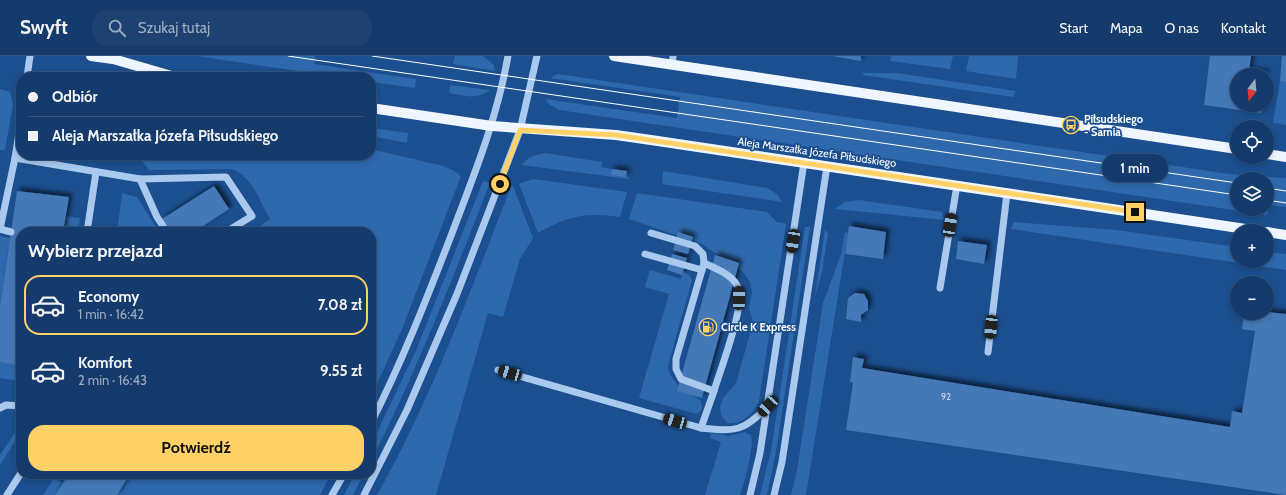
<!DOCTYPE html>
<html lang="pl">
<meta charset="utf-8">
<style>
:root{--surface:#143b6b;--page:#1d4271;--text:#f1f3f6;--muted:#9dadc1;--line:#33557e;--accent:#ffd166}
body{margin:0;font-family:Cabin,sans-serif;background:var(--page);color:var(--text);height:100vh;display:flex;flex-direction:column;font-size:15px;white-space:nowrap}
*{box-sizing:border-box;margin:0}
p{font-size:13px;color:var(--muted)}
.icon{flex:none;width:22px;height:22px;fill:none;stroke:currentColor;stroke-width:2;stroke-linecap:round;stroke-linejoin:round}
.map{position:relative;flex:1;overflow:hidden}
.drawer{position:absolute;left:16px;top:171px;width:360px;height:252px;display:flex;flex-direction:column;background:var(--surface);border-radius:16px;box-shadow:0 2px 6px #0003,0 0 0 1px var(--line)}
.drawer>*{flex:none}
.top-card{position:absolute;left:16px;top:16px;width:360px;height:88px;border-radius:16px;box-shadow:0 2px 6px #0003,0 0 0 1px var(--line);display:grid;align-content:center;height:88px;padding:0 12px;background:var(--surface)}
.needle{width:26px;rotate:196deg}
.fabs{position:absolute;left:1230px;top:12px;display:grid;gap:8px}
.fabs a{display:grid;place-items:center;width:44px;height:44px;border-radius:50%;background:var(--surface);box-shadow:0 2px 6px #0003,0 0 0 1px var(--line);font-size:20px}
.end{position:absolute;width:18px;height:18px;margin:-9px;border:5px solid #ffd166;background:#111;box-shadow:0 0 0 2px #111}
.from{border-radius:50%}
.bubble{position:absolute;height:28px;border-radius:14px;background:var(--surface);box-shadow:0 2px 6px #0003,0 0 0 1px var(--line);font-size:13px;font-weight:800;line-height:28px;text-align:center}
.car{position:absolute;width:12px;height:24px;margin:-12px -6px;border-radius:5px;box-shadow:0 0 3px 1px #0007;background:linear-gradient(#222 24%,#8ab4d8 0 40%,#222 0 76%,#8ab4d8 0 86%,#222 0)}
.top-card b{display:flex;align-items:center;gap:14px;height:38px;font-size:15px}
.top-card b+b{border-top:1px solid var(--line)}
.top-card i{width:10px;height:10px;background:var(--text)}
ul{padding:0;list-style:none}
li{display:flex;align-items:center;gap:12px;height:60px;margin:0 8px 6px;padding:0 4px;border:2px solid transparent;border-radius:16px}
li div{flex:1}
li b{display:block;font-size:15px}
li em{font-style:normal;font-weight:800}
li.selected{border-color:var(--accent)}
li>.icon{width:36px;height:36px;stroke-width:1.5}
h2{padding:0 12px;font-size:18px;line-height:48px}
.action{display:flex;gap:8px;margin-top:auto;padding:8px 12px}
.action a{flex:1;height:46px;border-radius:16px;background:var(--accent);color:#111;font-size:16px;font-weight:800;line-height:46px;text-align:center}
header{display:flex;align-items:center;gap:24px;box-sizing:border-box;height:56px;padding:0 20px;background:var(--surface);border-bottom:1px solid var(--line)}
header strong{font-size:19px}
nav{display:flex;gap:22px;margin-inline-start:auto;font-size:14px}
.search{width:280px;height:36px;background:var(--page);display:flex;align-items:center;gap:10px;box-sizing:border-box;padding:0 14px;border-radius:16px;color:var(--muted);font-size:15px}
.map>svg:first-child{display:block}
</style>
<header>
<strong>Swyft</strong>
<div class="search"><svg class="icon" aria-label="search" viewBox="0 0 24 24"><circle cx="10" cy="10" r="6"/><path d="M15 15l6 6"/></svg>Szukaj tutaj</div>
<nav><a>Start</a><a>Mapa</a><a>O nas</a><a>Kontakt</a></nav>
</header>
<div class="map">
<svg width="1286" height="439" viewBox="0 0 1286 439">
<defs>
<filter id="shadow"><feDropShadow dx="3.5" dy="-3.5" stdDeviation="2" flood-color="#0009"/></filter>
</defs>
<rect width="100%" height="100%" fill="#1b4f8f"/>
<g fill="#2e69ad" fill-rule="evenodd">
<path d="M196 0H315L314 8 416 23 415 32 371 26V21H338Z"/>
<path d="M455 0H483L494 9 495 15 453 8Z"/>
<path d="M891 0H953L950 13 890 5Z"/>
<path d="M969 0H1018L1016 23 966 15Z"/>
<path d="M863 17H897L1016 35 1013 41 863 19Z"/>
<path d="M558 18 1229 118 1286 122V151L1269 149 1267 159 559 54 550 49 545 43 677 62 680 41 550 22ZM1237 123H1267V153H1237Z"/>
<path d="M1280 25 1286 26V69L1273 67Z"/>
<path d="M450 29 490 34C477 44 464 40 449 37Z"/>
<path d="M0 33 10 36 13 48 5 94H0Z"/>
<path d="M371 72 408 77 407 87 371 80Z"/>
<path d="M371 93 443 110 453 114 461 120 402 273 371 341V176H252L270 163C260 146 251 118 231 113L149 114 142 105 100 99H371Z"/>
<path d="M545 97 602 106 601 111 612 113V119L629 121V123L521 109 530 101Z"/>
<path d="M663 115 767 132 777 138 782 146 662 128Z"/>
<path d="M533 123 627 136 620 161C586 156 567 160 538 177L519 128Z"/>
<path d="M483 125 490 127C453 221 417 315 371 405V389L417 292Z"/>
<path d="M513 130 533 182 520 203 503 261 488 257 436 439H377C432 342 470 235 511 131Z"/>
<path d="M122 137 137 141 159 176H117Z"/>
<path d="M637 137 767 156 777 166 786 168 759 345C754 358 742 369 727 367L721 359 720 351 723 342 736 327 753 267 749 251 752 237 750 226 743 216 702 188 629 163Z"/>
<path d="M859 144 942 156 944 164 835 153 845 146Z"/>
<path d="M66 160 80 162 78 176H63Z"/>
<path d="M1014 166 1116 174 1237 191V205H1267V196L1286 198V214L1011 173Z"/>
<path d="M805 171H810L776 396 767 439H760L771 395Z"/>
<path d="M825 173 828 178 822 216 815 241Z"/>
<path d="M845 176 848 177 806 439H791L797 414 823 247 841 199Z"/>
<path d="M0 180 10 182 0 251Z"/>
<path d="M650 214 681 223 683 215 688 218 692 224 668 310C670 328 688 336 701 345L702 353 697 358 639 342 669 238 645 231Z"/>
<path d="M0 306 21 310V325L0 322Z"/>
<path d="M20 369 21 376 0 409V399Z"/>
<path d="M745 376 751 379C755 390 744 427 740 439H705L721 386 710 382 711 377 729 380Z"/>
<path d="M130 418H331L320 439H117Z"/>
<path d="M355 418H364L353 439H344Z"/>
<path d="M54 422 62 427 55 439H43Z"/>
</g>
<g fill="#4478b7" filter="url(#shadow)">
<path d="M832 0H861V5Z"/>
<path d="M1210 0H1251L1249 15 1267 17V19H1237V49H1263L1261 57 1204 49Z"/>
<path d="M1282 0H1286V26L1280 25Z"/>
<path d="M612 113 627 115 626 121 611 119Z"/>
<path d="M214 130 229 153 194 176H171L162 163Z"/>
<path d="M17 135 69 141 63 176H21V310L0 306V251Z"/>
<path d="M849 170 886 176 883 203 845 198Z"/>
<path d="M678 176 693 181 688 198 673 194Z"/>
<path d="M958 185 987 189 984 208 956 203Z"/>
<path d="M672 198 687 202 682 219 667 214Z"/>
<path d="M715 199 739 207 702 342 677 335Z"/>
<path d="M855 237 864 238 868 245V254L861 259V266L846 263 848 242Z"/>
<path d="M1267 256 1286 258V439L846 374 853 327 850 326 853 301 864 303 862 312 1230 371 1232 355 1242 357 1255 275 1242 273 1244 257Z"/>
<path d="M69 418H130L117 439H55Z"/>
</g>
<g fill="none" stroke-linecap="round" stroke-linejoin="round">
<g stroke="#a9c9ee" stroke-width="7">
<path d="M672 8 673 0"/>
<path d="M27 21 30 0"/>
<path d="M21 64 15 102 140 123 226 121 252 160 226 176"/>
<path d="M140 123 157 161 167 176"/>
<path d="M11 176 0 173 15 102"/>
<path d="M87 176 96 116"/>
<path d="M651 177 695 190 703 198 704 207 676 303V313L681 323 714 335 701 372"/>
<path d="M645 198 702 214"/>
<path d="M704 207C716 213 735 219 739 234 744 252 720 315 714 335"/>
<path d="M940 232 957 129"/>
<path d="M988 296 1007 137"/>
<path d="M498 314 701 372C735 375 742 377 767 351"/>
<path d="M0 352 6 349 21 350"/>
<path d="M371 367C401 308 425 247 449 185 472 124 497 64 508 0"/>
<path d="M7 439 21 417"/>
<path d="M332 439 344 418"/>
<path d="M364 439 407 354 457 238 520 74 537 0"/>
<path d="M750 439 760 397 804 106"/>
<path d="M774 439 782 406 827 110"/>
</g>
<g stroke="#f0f6ff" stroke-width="10">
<path d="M91 0 113 3 175 21"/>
<path d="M614 0 1237 93"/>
<path d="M371 52 492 70 616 79 651 84 1259 175"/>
<path d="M1267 98 1286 101"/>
<path d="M1267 176 1286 179"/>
</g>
<g stroke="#fff" stroke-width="1">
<path d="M288 0 1237 139"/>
<path d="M372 0 1237 127"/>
<path d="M1267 132 1286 135"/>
<path d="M1267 144 1286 147"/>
</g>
</g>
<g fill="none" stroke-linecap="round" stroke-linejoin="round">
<path stroke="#ffd166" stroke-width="5" d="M500 128 520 74 616 79 1135 156"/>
</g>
<defs>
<symbol id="bus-ring" viewBox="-11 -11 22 22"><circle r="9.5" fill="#1b4f8f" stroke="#ffd166" stroke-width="1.5"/><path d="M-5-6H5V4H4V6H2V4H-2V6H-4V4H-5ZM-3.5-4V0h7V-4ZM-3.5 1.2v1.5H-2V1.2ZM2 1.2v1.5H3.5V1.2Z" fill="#ffd166"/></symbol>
<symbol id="fuel-ring" viewBox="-11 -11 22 22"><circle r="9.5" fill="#1b4f8f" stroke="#ffd166" stroke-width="1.5"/><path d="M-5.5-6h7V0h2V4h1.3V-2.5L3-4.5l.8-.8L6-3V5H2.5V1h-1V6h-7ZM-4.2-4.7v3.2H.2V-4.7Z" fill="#ffd166"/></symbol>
</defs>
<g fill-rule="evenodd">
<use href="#bus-ring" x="1061" y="59" width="20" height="20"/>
<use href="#fuel-ring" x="698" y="261" width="20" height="20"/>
</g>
<g text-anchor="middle" stroke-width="3.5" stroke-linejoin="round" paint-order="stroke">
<g font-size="9" fill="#d0dded">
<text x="946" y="344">92</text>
</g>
<g font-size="11" font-weight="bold" fill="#fff" stroke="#1b4f8f" text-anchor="start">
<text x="1084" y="67">Piłsudskiego<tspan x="1084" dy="13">- Sarnia</tspan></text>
<text x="721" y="275">Circle K Express</text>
</g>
<g font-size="11" fill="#fff" stroke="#1b4f8f">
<text transform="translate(817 96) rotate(8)" y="4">Aleja Marszałka Józefa Piłsudskiego</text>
</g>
</g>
</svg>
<div class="fabs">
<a><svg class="needle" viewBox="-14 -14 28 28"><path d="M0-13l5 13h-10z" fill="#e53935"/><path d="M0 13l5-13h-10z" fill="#9dadc1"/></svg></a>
<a><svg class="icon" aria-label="locate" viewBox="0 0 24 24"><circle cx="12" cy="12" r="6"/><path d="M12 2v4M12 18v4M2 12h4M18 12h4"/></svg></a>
<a><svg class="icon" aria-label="layers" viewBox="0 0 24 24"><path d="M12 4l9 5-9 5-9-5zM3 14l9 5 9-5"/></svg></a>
<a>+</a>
<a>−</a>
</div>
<i class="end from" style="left:500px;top:128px"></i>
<i class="end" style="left:1135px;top:156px"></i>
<div class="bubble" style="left:1102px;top:98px;width:66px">1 min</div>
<i class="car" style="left:950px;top:169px;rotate:9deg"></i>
<i class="car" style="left:793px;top:185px;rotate:189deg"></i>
<i class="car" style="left:739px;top:242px;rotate:1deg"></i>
<i class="car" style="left:991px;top:271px;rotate:186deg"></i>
<i class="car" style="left:510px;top:317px;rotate:286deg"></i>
<i class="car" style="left:768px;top:350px;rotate:223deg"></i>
<i class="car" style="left:675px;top:365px;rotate:286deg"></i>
<div class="top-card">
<b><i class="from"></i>Odbiór</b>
<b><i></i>Aleja Marszałka Józefa Piłsudskiego</b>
</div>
<section class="drawer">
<h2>Wybierz przejazd</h2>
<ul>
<li class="selected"><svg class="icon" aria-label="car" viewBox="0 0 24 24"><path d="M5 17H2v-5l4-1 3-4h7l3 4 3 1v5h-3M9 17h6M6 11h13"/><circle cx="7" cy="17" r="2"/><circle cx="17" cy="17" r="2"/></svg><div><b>Economy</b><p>1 min · 16:42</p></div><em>7.08 zł</em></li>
<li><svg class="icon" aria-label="car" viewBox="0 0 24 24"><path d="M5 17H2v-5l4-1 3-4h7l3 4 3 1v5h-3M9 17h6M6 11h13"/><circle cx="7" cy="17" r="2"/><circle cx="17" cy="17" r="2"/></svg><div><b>Komfort</b><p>2 min · 16:43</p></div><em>9.55 zł</em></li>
</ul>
<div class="action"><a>Potwierdź</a></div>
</section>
</div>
